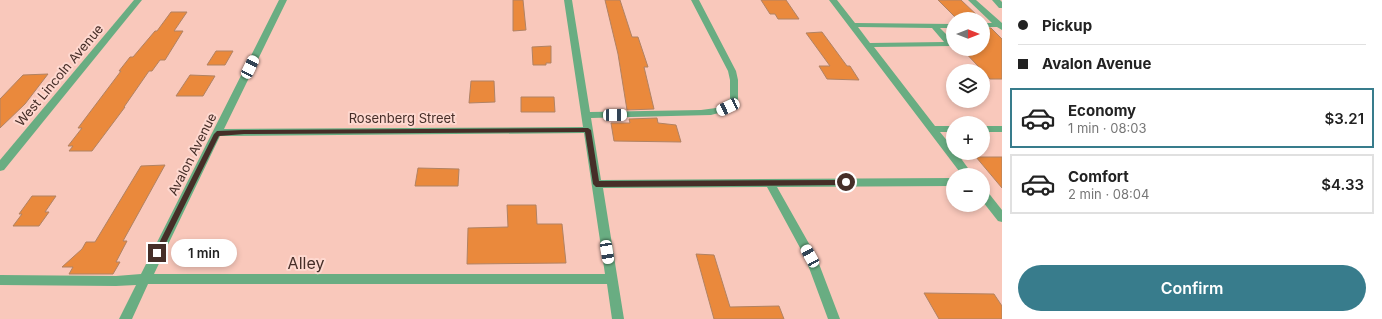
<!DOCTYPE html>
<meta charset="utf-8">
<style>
:root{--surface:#fff;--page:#f6f6f6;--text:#222;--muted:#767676;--line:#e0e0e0;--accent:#387c8c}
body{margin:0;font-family:Inter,sans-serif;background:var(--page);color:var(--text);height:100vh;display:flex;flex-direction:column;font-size:15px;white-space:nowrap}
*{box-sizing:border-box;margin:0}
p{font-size:13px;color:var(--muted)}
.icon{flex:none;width:22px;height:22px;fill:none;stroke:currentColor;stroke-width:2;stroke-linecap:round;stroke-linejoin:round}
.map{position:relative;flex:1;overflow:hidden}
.side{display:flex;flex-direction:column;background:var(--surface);width:380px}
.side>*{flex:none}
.hud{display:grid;align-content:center;height:88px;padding:0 16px;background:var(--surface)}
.needle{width:26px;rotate:90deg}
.controls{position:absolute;left:946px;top:12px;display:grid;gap:8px}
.controls a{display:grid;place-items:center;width:44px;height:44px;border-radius:50%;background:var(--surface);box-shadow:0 2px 6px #0003;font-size:20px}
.end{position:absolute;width:18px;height:18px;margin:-9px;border:5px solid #462e28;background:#fff;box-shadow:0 0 0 2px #fff}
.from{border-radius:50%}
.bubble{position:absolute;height:28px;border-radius:14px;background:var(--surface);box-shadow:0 2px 6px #0003;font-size:13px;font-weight:600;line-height:28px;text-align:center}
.car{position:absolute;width:12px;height:24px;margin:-12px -6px;border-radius:5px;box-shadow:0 0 3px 1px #0007;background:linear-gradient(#fff 24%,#345 0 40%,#fff 0 76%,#345 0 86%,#fff 0)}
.hud b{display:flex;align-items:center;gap:14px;height:38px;font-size:15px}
.hud b+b{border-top:1px solid var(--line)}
.hud i{width:10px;height:10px;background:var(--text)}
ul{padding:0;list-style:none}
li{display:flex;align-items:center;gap:12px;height:60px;margin:0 8px 6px;padding:0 8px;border:2px solid var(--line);border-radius:0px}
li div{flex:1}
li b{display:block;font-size:15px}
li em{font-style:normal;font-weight:600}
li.current{border-color:var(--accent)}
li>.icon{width:36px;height:36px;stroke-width:1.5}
.action{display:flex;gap:8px;margin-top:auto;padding:8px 16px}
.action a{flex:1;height:46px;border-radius:24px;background:var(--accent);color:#fff;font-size:16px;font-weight:600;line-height:46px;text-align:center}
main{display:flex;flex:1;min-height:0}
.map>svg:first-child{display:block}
</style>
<main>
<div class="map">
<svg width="1002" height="319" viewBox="0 0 1002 319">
<rect width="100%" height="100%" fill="#f9c8bb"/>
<g fill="#ea893c" stroke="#b18263">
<path d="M513 0H523L526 30 513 31Z"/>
<path d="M605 0H620L632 37H638L648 67H644L654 109 627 110 618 54Z"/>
<path d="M761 0H786L799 19H778L775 14H770Z"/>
<path d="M938 0H961L981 19H957Z"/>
<path d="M171 12H187L174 31H183L165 60H160L152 71H149L124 107H125L92 151H69L73 146H68L82 128H78L121 71H119L130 57H133L155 31H157Z"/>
<path d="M983 28H991L1002 39V79H990L962 49H983Z"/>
<path d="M822 32 847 66H850L859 80 827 79 819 66H830L806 33Z"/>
<path d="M551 46V63H546V65H533L532 47Z"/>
<path d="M216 51H233L225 65H207Z"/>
<path d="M48 74 25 104 0 128V99L23 75Z"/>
<path d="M190 75 215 76 203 96H176Z"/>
<path d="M471 81H494L495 102 469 103Z"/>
<path d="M521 97H554L555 112H521Z"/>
<path d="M657 118 658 123 676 125 681 142 614 141 611 123H630L629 119Z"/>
<path d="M976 157H1002V188Z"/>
<path d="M165 165 123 241H127L116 262H120L113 274H69L73 267H62L82 249 86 242H95L141 166Z"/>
<path d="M418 168 459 169 458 186H415Z"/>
<path d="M32 196H56L45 212H49L39 226H13L22 214H19Z"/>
<path d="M507 205H536L537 224H562L566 263 467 264 468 228 508 227Z"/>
<path d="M696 254 714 255 730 307 779 306 784 319H714Z"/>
<path d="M924 293 994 294 1002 306V319H939Z"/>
</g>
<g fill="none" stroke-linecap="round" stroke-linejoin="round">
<g fill="#69ad82" fill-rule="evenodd">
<path d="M134 0H142L4 170 0 171V160Z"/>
<path d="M279 0H287L224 129 583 127 564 0H572L590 112 701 110 716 108 730 99V80L728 71 691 0H699L736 71 738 80V100L726 111 711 115 591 118 601 180 953 178V186L777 187 816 256 840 319H828L805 257 767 187 603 188 624 319H612L607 284H148L132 319H119L136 285 116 286 0 285V275L116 276 141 274ZM584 133 605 274H154L220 136Z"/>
<path d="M829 0H837L855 23 953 24V28H940L953 41V46L874 47 935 126H953V132H940L953 148V153H957L973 175H962ZM858 27 932 28 944 42 870 43Z"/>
<path d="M968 0H976L1002 23V30L997 27H983V23H992Z"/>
<path d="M992 0H1000L1002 2V8H999Z"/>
<rect x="983" y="126" width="19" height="6"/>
<path d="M983 190 987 191 1002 210V222L998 221 983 202Z"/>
</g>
</g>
<path fill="#462e28" d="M588 128 591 130 599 181 846 180 849 182 846 185 596 187 593 184 585 132 244 134 219 136 160 255 157 256 154 253 214 134 217 131 244 130Z"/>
<g text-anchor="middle" stroke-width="4" stroke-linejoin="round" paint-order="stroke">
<g font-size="13" fill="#462e28" stroke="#fed8cf">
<text transform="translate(59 75) rotate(-50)" y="5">West Lincoln Avenue</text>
<text x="402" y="123">Rosenberg Street</text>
<text transform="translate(192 154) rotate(-63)" y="5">Avalon Avenue</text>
</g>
<g font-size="16" fill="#462e28" stroke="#fed8cf">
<text x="306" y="269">Alley</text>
</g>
</g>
</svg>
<div class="controls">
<a><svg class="needle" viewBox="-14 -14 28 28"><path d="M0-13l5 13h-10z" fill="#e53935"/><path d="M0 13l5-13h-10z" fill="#767676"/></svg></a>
<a><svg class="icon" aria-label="layers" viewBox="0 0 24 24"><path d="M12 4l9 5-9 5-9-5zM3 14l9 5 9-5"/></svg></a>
<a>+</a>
<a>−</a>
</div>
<i class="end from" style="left:846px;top:182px"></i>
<i class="end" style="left:157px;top:253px"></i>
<div class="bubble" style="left:171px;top:239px;width:66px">1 min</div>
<i class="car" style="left:250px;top:67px;rotate:26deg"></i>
<i class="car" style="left:728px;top:107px;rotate:245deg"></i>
<i class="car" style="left:615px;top:115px;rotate:89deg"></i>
<i class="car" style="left:607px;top:252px;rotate:171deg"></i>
<i class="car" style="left:810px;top:256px;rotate:331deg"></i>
</div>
<section class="side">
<div class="hud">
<b><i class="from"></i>Pickup</b>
<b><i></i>Avalon Avenue</b>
</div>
<ul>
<li class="current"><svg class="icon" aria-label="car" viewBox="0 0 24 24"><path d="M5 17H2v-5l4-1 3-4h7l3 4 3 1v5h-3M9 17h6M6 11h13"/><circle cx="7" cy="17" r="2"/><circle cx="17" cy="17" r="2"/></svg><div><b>Economy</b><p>1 min · 08:03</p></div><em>$3.21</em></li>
<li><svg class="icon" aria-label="car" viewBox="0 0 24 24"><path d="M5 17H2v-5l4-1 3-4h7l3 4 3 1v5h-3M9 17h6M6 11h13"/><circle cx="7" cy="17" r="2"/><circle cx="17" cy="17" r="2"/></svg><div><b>Comfort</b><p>2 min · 08:04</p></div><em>$4.33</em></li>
</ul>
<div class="action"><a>Confirm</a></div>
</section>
</main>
